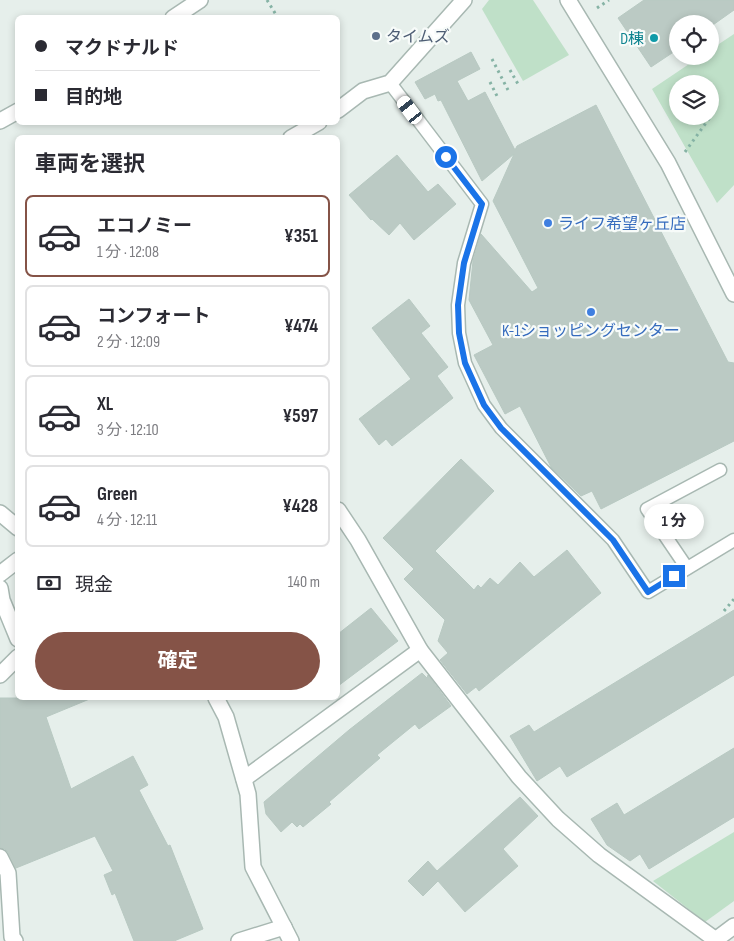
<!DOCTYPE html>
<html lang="ja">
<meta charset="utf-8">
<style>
:root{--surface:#fff;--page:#f2f2f3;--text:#2b2b33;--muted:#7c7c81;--line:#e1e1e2;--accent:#855347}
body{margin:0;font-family:"Sofia Sans Condensed","Noto Sans JP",sans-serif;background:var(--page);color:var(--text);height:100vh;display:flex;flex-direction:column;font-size:19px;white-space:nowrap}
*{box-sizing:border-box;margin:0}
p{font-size:16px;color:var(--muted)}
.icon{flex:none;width:28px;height:28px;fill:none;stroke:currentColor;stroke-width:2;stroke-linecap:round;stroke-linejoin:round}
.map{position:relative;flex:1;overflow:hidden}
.side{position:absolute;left:15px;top:135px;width:325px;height:565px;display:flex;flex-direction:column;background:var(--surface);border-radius:8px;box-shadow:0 2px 8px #0003}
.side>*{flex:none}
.guide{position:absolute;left:15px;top:15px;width:325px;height:110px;border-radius:8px;box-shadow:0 2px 8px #0003;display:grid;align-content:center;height:110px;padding:0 20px;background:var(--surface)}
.buttons{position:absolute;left:669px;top:15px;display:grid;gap:10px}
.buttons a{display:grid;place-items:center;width:50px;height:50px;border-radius:50%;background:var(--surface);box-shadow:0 2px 8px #0003;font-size:25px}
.end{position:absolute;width:22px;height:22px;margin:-11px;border:6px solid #1a73e8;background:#fff;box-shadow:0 0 0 2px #fff}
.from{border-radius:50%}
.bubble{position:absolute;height:35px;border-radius:18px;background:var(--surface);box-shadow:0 2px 8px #0003;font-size:16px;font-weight:700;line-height:35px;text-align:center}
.car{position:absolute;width:15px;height:30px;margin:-15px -8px;border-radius:6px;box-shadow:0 0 4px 1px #0007;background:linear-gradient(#fff 24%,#345 0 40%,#fff 0 76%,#345 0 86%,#fff 0)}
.guide b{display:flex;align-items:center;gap:18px;height:48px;font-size:19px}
.guide b+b{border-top:1px solid var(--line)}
.guide i{width:12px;height:12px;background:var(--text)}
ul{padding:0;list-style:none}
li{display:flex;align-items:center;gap:15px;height:82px;margin:0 10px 8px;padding:0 10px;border:2px solid var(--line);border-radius:8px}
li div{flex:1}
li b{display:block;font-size:19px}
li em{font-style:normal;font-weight:700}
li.current{border-color:var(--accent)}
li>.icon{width:45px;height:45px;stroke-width:1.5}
h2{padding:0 20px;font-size:22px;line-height:60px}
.pay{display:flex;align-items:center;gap:12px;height:55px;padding:0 20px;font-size:19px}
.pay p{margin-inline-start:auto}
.primary-button{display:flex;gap:10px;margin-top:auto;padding:10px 20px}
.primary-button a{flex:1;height:58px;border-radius:30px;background:var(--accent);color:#fff;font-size:20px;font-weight:700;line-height:58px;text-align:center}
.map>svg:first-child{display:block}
</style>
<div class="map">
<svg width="734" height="941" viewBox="0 0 734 941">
<rect width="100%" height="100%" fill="#e6efeb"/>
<g fill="#bfe0c8" fill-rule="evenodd">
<path d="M489 0H533L569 55 523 81 482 9Z"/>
<path d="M734 34V185L717 203 652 89 701 56H710V50ZM678 84H710V116H678Z"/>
<path d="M734 832V901L705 922 653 881Z"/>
</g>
<g fill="#bbcac4" stroke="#b8c9c2">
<path d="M644 0H734V10L710 27V24H678V49L651 67 618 18Z"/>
<path d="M471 52 480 69 457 81 468 101 485 92 515 150 517 146 596 105 728 362 734 363V441L601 509 592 491 581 496 551 467 520 406 505 414 474 355 493 345 469 300 473 261 481 234 532 292 538 288 493 201 514 154 482 181 441 100 438 101 435 94 425 99 415 82Z"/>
<path d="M397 155 428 192 438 184 456 204 414 240 400 223 389 235 372 219 371 220 349 195Z"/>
<path d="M409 299 430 326 421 333 448 367 437 376 453 398 392 446 386 439 379 445 359 419 411 379 372 328Z"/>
<path d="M461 459 494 491 435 551 474 590 478 585 481 588 490 578 498 585 520 562 534 577 567 550 601 593 479 691 476 687 467 694 440 660 448 653 438 641 445 620 404 579 414 569 383 538Z"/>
<path d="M371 608 398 641 338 686V634Z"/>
<path d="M734 610V675L567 777 560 766 537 781 510 736 529 725 534 732Z"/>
<path d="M422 673 427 678 428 675 451 706 419 729 415 724 377 755 380 758 329 802 331 804 303 827 300 824 297 827 292 822 281 832 266 814 264 802 349 730Z"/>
<path d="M0 698H92L46 717 71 789 133 756 148 785 139 790 168 846 170 845 203 929 174 941H134L115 893 112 895 104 875 113 871 95 836 16 868 8 852 5 849 0 848Z"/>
<path d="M734 748V817L649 869 640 854 630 861 607 845 591 819 617 803 624 815Z"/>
<path d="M520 797 538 816 503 849 518 866 465 912 438 881 423 896 408 881 428 861 437 871Z"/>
</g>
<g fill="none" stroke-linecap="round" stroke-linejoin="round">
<defs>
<g id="service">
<path d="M390 83 482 204 464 263 458 305 459 333 465 363 484 405 501 428 613 540 648 592 734 540"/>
<path d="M687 568 647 509 720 470"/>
</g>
<g id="minor">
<path d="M338 110 363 91 390 83 464 0"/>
<path d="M291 138 319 122"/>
<path d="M338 510 358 540 420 650 519 777 558 819 599 855 716 940"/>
<path d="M0 574 18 560"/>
<path d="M0 588 2 600 18 639"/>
<path d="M0 675 18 657"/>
<path d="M244 779 420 650"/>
<path d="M0 857 8 873 12 937 15 941"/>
<path d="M239 941 284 927"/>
<path d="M714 941 734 926"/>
</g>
<g id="tertiary">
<path d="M568 0 668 163 734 294"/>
<path d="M173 18 200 0"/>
<path d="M0 121 18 111"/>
<path d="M0 513 18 528"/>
<path d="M216 698 226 717 248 794 253 867 291 941"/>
</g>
</defs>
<use href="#service" stroke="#a8b8b2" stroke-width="15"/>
<use href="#minor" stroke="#a8b8b2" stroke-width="18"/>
<use href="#tertiary" stroke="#a8b8b2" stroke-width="18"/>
<g stroke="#86b3a5" stroke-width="3" stroke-dasharray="2.5 4" stroke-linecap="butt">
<path d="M267 0 278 18"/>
<path d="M597 8 609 0"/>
<path d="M492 59 508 90"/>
<path d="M510 70 518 84"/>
<path d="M490 82 497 96"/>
<path d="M685 152 711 116"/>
<path d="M724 611 734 599"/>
</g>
<use href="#service" stroke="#fff" stroke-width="12"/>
<use href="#minor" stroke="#fff" stroke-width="15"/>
<use href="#tertiary" stroke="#fff" stroke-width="15"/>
</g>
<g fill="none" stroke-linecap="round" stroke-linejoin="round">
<path stroke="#1a73e8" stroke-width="6" d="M446 157 482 204 464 263 458 305 459 333 465 363 484 405 501 428 613 540 648 592 674 576"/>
</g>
<circle fill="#5c6f8a" stroke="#f7fbf9" stroke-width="2" cx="376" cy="36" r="5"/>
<circle fill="#0f9aa8" stroke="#f7fbf9" stroke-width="2" cx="654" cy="38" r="5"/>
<g fill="#3f7fe0" stroke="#f7fbf9" stroke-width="2">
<circle cx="548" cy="223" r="5"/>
<circle cx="591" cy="312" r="5"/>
</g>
<g text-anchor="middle" stroke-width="4.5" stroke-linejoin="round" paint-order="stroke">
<g font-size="16" fill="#4e5e75" stroke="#f7fbf9" text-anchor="start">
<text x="386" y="42">タイムズ</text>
</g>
<g font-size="16" fill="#0d838f" stroke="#f7fbf9" text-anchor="end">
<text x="644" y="44">D棟</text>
</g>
<g font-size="16" fill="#366cbe" stroke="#f7fbf9" text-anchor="start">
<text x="558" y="229">ライフ希望ヶ丘店</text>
<text x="591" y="336" text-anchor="middle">K-1ショッピングセンター</text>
</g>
</g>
</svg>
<div class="buttons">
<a><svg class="icon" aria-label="locate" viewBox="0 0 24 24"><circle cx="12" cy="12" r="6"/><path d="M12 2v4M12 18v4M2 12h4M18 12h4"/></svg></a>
<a><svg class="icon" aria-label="layers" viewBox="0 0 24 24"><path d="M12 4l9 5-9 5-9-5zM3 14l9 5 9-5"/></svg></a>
</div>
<i class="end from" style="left:446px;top:157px"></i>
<i class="end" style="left:674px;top:576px"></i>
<div class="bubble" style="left:644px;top:504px;width:60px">1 分</div>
<i class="car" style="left:410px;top:110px;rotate:323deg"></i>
<div class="guide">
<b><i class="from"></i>マクドナルド</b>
<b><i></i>目的地</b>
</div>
<section class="side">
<h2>車両を選択</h2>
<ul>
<li class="current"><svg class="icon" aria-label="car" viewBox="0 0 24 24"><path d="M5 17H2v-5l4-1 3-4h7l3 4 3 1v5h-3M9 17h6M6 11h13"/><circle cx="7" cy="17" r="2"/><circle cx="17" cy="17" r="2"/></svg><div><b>エコノミー</b><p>1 分 · 12:08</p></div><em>¥351</em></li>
<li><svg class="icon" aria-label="car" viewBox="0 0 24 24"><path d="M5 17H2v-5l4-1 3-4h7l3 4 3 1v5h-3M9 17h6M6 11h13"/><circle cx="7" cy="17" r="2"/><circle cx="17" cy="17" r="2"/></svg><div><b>コンフォート</b><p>2 分 · 12:09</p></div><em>¥474</em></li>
<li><svg class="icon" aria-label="car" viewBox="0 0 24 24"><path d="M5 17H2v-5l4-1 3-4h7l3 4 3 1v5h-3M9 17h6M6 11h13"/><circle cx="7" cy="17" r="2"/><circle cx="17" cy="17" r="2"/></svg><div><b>XL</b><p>3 分 · 12:10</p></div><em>¥597</em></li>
<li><svg class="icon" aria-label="car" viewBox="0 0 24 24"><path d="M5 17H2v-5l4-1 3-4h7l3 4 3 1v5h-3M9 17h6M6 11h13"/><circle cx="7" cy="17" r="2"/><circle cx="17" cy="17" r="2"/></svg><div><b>Green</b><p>4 分 · 12:11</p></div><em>¥428</em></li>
</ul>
<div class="pay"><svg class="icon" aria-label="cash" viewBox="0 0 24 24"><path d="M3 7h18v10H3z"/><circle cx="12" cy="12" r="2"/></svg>現金<p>140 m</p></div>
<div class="primary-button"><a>確定</a></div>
</section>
</div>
